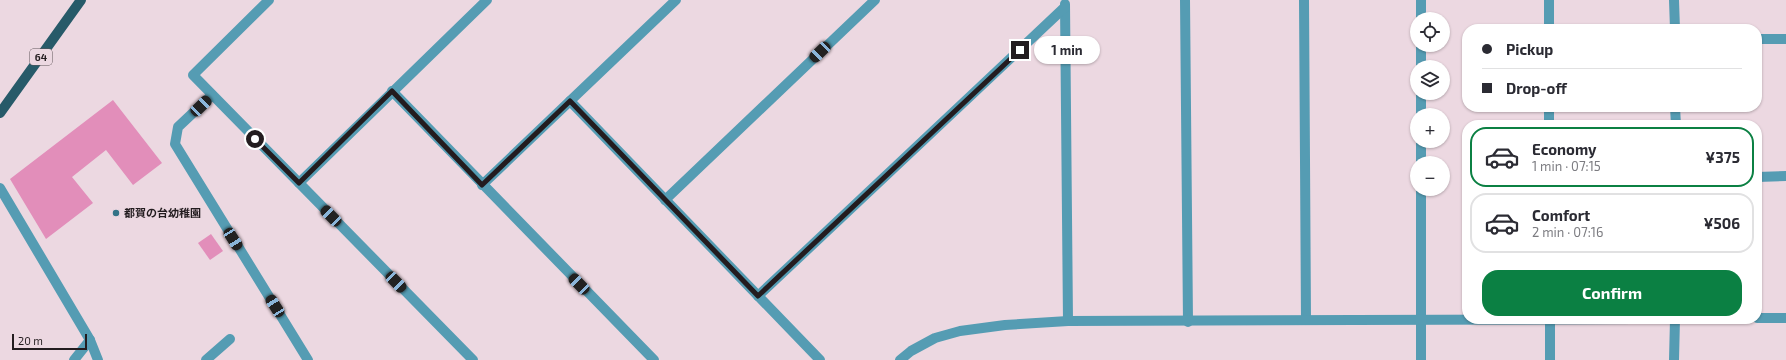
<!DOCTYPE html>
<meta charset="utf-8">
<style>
:root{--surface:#fff;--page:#f7f7f7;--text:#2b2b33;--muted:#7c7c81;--line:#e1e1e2;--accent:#0b8043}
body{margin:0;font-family:"Exo 2","Noto Sans JP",sans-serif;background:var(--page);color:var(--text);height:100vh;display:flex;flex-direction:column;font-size:15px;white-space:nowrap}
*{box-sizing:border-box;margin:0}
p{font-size:13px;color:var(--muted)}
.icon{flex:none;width:22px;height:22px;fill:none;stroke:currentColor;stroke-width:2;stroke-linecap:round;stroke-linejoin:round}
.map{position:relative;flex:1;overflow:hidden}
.side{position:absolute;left:1462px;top:120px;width:300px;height:204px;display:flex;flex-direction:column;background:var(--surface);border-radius:16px;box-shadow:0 1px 3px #0004}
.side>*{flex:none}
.guide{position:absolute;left:1462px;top:24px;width:300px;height:88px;border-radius:16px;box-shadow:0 1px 3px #0004;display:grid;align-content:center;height:88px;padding:0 20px;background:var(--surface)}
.fabs{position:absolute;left:1410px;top:12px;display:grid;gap:8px}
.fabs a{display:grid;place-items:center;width:40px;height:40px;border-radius:50%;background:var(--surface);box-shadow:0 1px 3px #0004;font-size:20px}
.scale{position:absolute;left:12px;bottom:10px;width:75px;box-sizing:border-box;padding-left:4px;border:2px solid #231c1f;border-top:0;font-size:11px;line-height:14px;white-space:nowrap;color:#231c1f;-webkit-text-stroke:3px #ecd8e1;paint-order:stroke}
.end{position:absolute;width:18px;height:18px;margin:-9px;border:5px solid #231c1f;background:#fff;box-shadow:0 0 0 2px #fff}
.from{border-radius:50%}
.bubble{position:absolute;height:28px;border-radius:14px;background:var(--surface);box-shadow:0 1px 3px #0004;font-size:13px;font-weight:700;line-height:28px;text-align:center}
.car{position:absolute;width:12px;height:24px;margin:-12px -6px;border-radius:5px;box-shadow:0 0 3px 1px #0007;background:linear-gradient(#222 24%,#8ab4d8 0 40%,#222 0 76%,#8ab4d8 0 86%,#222 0)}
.guide b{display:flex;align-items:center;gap:14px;height:38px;font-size:15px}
.guide b+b{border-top:1px solid var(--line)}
.guide i{width:10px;height:10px;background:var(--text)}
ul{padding:7px 0 0;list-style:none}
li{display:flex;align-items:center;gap:12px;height:60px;margin:0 8px 6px;padding:0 12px;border:2px solid var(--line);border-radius:16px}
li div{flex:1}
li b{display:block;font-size:15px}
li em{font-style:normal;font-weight:700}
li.on{border-color:var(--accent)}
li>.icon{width:36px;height:36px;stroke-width:1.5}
.action{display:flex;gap:8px;margin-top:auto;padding:8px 20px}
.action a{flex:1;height:46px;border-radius:16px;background:var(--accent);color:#fff;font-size:16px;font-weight:700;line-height:46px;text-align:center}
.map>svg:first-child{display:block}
</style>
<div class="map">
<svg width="1786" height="360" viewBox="0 0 1786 360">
<rect width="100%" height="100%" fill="#ecd8e1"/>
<g fill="#e28eba">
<path d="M113 100 162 163 133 185 106 150 72 177 93 203 46 239 10 179Z"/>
<path d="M211 234 223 251 210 260 198 243Z"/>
</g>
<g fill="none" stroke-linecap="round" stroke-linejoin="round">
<g stroke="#559cb3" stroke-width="10">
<path d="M269 0 193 75 473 360"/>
<path d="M1185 0 1188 322"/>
<path d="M1304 0 1306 320"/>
<path d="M1421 0V19"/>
<path d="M1674 0 1675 29"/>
<path d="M1065 4 1068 321"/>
<path d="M1757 39H1786"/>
<path d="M1421 45V67"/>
<path d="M392 91 654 360"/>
<path d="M1421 93V115"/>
<path d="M212 95 178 127 175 144 308 360"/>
<path d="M570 101 820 360"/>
<path d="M1675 107 1676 125"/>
<path d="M1421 141V163"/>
<path d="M1757 177 1786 176"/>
<path d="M299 183 487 0"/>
<path d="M482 185 676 0"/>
<path d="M1421 189V360"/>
<path d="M665 200 875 0"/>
<path d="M758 296 1065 7"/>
<path d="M1757 318H1786"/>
<path d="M74 360 90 340"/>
<path d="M206 360 230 339"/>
<path d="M900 360 911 351 935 338 960 331 1005 325 1068 321 1634 319"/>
<path d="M1674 360 1675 319"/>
</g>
<g stroke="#559cb3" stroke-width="10">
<path d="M1549 0V29"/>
<path d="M1549 107V125"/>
<path d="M0 188 90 340 98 360"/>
<path d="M1550 319V360"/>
</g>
<path stroke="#275a69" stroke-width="10" d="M0 113 81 0"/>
</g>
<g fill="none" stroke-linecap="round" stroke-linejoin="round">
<path stroke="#231c1f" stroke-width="5" d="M255 139 299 183 392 91 482 185 570 101 758 296 1020 50"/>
</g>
<circle fill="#337387" stroke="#ecd8e1" stroke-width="1.5" cx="116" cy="213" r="4"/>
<g text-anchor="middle" stroke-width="4" stroke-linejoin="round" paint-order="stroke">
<rect fill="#ecd8e1" stroke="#5f5459" stroke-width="1" x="30" y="49" width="22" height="16" rx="3"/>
<g font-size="10" font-weight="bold" fill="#231c1f">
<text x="41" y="61">64</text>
</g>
<g font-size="11" font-weight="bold" fill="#231c1f" stroke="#ecd8e1" text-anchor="start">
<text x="124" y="217">都賀の台幼稚園</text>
</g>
</g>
</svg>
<div class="fabs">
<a><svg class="icon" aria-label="locate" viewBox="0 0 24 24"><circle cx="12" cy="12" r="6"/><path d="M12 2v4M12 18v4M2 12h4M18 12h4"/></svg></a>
<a><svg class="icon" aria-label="layers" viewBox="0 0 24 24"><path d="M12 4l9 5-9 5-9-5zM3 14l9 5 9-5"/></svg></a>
<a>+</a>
<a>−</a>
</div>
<div class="scale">20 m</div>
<i class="end from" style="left:255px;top:139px"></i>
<i class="end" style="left:1020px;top:50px"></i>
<div class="bubble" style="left:1034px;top:36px;width:66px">1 min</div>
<i class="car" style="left:820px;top:52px;rotate:226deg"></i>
<i class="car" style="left:201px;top:106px;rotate:46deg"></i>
<i class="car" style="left:331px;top:216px;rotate:315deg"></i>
<i class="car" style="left:233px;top:239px;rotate:148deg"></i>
<i class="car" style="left:396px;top:282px;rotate:136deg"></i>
<i class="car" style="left:579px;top:284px;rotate:316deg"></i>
<i class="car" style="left:275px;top:306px;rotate:328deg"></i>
<div class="guide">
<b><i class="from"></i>Pickup</b>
<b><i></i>Drop-off</b>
</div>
<section class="side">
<ul>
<li class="on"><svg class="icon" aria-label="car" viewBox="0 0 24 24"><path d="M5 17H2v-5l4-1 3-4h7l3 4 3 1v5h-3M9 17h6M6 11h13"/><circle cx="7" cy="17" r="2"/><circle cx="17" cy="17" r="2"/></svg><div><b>Economy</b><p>1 min · 07:15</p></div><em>¥375</em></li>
<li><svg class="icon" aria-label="car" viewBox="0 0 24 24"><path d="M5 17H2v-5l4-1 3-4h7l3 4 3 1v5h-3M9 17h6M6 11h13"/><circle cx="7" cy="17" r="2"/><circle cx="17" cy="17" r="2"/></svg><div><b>Comfort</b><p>2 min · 07:16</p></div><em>¥506</em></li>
</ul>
<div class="action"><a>Confirm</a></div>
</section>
</div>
